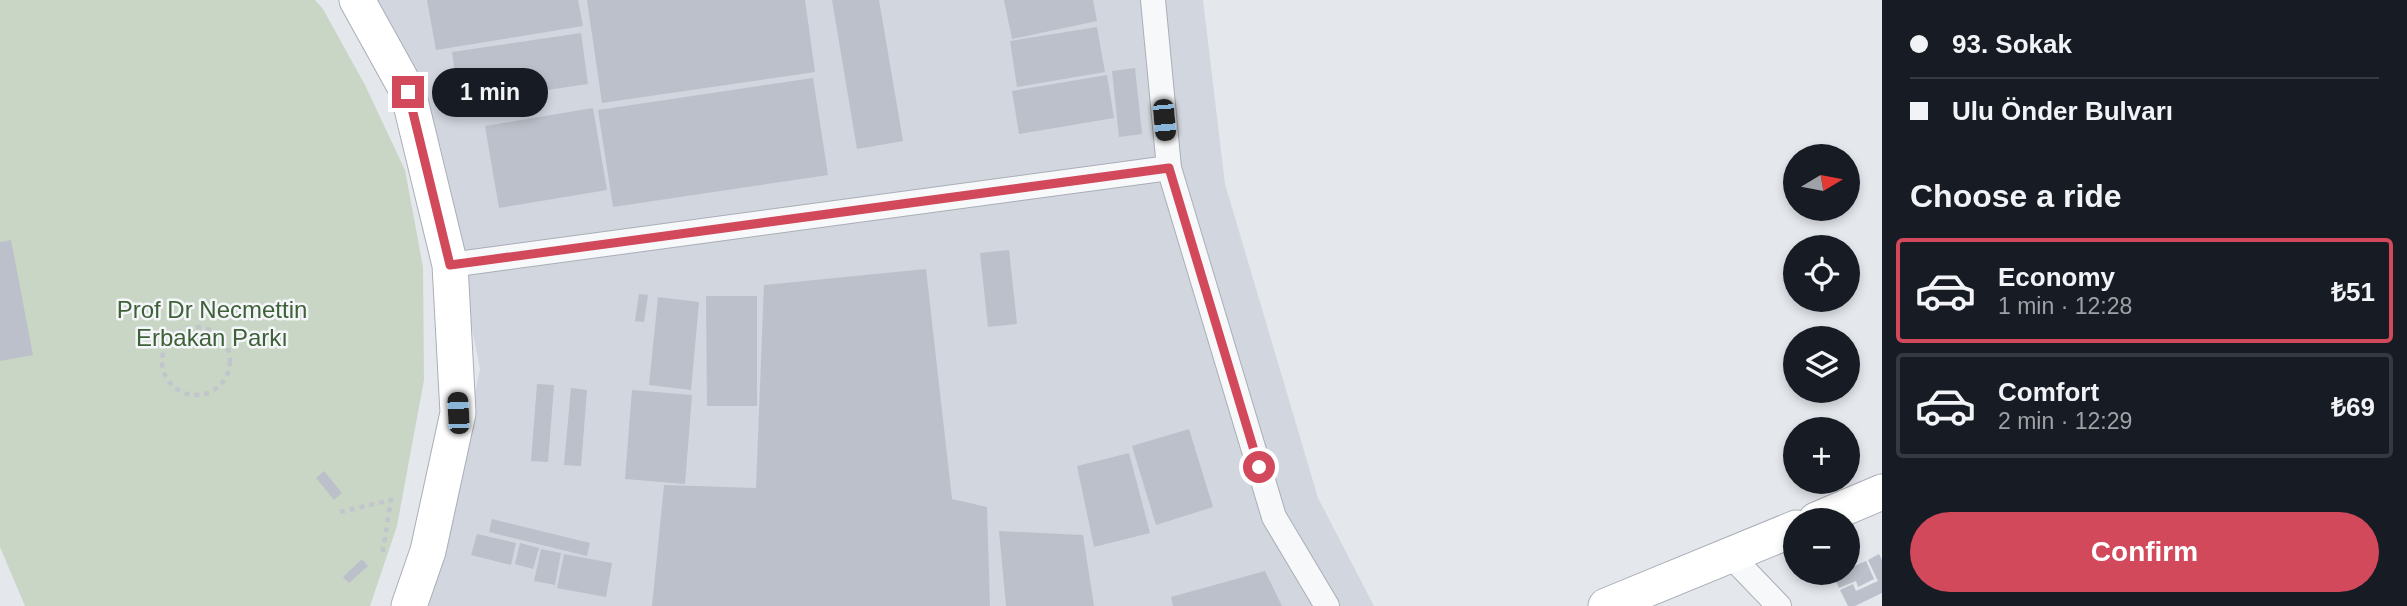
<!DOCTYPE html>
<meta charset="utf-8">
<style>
:root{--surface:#171b24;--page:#242831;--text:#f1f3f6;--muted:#9ea1a6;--line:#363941;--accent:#d1495b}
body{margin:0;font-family:Arial,sans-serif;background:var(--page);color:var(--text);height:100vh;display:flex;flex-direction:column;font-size:26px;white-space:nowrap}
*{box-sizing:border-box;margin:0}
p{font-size:23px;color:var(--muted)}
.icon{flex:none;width:38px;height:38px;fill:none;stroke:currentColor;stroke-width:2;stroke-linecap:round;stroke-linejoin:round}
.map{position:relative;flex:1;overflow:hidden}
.side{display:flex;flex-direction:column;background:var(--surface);width:525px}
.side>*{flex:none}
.banner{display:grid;align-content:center;height:154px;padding:0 28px;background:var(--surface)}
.needle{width:46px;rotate:80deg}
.fabs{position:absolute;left:1783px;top:144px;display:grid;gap:14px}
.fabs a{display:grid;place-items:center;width:77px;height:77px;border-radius:50%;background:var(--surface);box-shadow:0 4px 10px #0003;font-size:35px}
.end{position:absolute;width:32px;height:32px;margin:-16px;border:9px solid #d1495b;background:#fff;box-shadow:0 0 0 4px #fff}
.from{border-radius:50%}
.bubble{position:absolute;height:49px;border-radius:24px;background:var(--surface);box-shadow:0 4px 10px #0003;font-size:23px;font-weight:600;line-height:49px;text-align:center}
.car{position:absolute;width:21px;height:42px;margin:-21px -10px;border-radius:9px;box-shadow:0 0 5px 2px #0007;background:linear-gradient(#222 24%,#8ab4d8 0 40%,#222 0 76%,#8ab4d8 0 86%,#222 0)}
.banner b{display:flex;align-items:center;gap:24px;height:66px;font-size:26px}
.banner b+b{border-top:2px solid var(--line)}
.banner i{width:18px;height:18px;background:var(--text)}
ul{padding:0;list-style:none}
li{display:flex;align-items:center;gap:21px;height:105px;margin:0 14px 10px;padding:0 14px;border:4px solid var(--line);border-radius:7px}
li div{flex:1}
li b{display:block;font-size:26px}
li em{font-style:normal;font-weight:600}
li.active{border-color:var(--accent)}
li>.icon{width:63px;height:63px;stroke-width:1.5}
h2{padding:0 28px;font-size:32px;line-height:84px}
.action{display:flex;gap:14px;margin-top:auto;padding:14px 28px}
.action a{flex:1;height:80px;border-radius:42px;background:var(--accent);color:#fff;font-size:28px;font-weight:600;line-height:80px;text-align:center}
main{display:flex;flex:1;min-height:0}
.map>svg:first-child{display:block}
</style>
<main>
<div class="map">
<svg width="1882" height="606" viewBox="0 0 1882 606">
<rect width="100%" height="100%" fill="#e4e7ec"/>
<path fill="#d2d6de" d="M367 0H1203L1225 184 1318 498 1374 606H429L480 369 435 139Z"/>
<path fill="#c9d6c5" d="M0 0H315L323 9 365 85 405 170 423 267 424 380 397 526 370 606H25L0 547Z"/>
<g fill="#bbc0ca">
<path d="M427 0H578L583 26 436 50Z"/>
<path d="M587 0H805L815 72 602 103Z"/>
<path d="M832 0H879L903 141 857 149Z"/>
<path d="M1004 0H1093L1097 21 1012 39Z"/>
<path d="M1097 27 1105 72 1017 87 1010 41Z"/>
<path d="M581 33 588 84 459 103 452 52Z"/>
<path d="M1135 68 1142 134 1119 137 1112 71Z"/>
<path d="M1107 75 1114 118 1019 134 1012 91Z"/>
<path d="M813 78 828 175 613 207 598 110Z"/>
<path d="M593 108 607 190 499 208 485 126Z"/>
<path d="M11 240 33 355 0 361V242Z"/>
<path d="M1009 250 1017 324 988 327 980 253Z"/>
<path d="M926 269 952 499 987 507 990 606H652L664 485 756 488 764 285Z"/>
<path d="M639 294 648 295 644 322 635 321Z"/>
<path d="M706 296H757V406H707Z"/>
<path d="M658 297 699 302 691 390 649 385Z"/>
<path d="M537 384 554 385 548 462 531 461Z"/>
<path d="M571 388 587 390 581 466 564 465Z"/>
<path d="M632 390 692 395 685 484 625 479Z"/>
<path d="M1189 429 1213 507 1156 525 1132 446Z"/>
<path d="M1129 453 1150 533 1094 547 1077 466Z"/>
<path d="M324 471 342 493 334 500 316 478Z"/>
<path d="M492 519 590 543 587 556 489 532Z"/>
<path d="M999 531 1083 535 1094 606H1006Z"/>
<path d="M477 534 516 543 511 565 471 555Z"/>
<path d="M520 543 539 548 533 569 515 564Z"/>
<path d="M541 549 561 553 555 585 534 581Z"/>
<path d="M564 554 612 563 606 597 557 588Z"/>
<path d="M1879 554 1882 560V593L1855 606H1848L1840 590 1853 584 1856 591 1878 581 1868 560Z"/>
<path d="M362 559 368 566 349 583 343 577Z"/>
<path d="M1866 561 1874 579 1858 587 1856 581 1839 588 1834 576 1848 572V569Z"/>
<path d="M1265 571 1282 606H1173L1171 597Z"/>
</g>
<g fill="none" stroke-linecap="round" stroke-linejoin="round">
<defs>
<g id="street">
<path d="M1153 0 1169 168 1274 517 1327 606"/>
<path d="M450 265 1169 168"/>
<path d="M1730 555 1779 606"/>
</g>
<g id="secondary">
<path d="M357 0 408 92 450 265 458 413 428 551 409 606"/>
<path d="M1816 520 1882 492"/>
<path d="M1606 606 1796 528"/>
</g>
</defs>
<use href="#street" stroke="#a9aeb7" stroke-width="26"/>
<use href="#secondary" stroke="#a9aeb7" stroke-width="37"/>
<g stroke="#c2c5cb" stroke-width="4.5" stroke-dasharray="5 5" stroke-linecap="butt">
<circle cx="196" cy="361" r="34"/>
<path d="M340 512 391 500 382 556"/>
</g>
<use href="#street" stroke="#f7f8fa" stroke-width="24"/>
<use href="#secondary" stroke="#fff" stroke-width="35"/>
</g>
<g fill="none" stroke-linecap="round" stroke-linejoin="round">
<path stroke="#d1495b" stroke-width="9" d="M408 92 450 265 1169 168 1259 467"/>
</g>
<g text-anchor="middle" stroke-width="5" stroke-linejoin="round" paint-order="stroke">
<g font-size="24" fill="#3f6138" stroke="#f4f6f9">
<text x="212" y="318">Prof Dr Necmettin<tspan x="212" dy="28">Erbakan Parkı</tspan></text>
</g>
</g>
</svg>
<div class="fabs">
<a><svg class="needle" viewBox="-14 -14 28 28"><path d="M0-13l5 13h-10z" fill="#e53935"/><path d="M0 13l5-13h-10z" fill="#9ea1a6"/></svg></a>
<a><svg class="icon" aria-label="locate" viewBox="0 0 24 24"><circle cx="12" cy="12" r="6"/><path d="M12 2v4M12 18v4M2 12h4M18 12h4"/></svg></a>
<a><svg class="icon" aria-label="layers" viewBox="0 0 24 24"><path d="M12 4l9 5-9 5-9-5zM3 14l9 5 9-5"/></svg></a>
<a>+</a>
<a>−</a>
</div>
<i class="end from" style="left:1259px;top:467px"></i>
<i class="end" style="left:408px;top:92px"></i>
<div class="bubble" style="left:432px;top:68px;width:116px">1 min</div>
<i class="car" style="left:1164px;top:120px;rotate:175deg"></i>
<i class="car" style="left:458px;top:413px;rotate:357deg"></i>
</div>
<section class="side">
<div class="banner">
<b><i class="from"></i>93. Sokak</b>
<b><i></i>Ulu Önder Bulvarı</b>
</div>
<h2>Choose a ride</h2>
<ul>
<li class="active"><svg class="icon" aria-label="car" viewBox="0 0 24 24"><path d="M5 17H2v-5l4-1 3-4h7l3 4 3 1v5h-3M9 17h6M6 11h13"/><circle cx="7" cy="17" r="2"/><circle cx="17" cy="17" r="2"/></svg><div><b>Economy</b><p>1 min · 12:28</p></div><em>₺51</em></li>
<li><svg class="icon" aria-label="car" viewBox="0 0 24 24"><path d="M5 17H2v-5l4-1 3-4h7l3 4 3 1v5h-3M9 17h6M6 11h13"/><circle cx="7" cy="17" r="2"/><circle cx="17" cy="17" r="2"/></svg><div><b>Comfort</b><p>2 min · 12:29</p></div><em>₺69</em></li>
</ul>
<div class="action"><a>Confirm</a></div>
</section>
</main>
